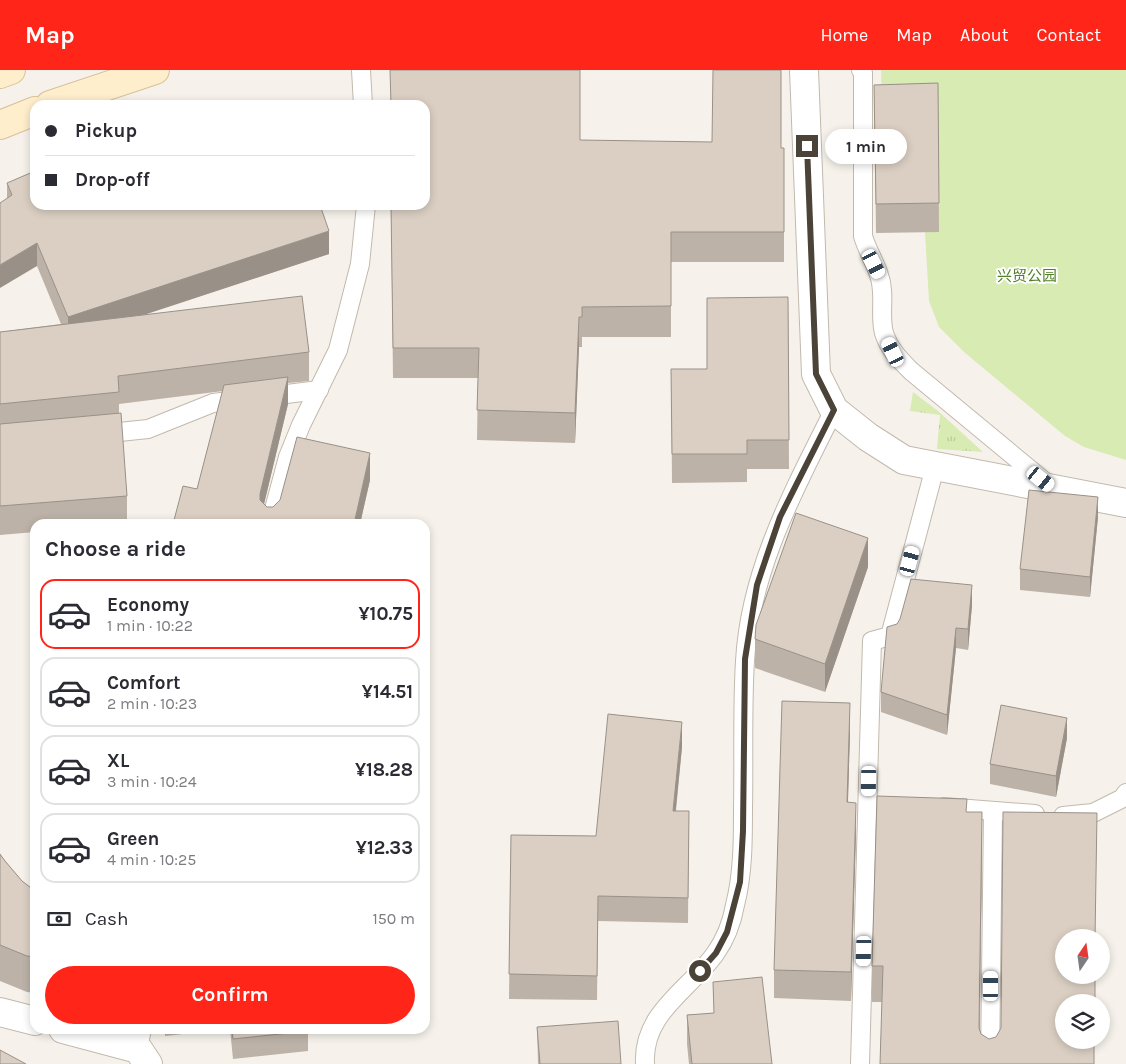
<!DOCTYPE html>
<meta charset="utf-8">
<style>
:root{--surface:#fff;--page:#f7f7f7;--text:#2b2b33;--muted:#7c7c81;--line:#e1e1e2;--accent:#ff2519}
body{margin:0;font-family:Karla,"Noto Sans SC",sans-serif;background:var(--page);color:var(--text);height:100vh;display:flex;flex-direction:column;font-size:19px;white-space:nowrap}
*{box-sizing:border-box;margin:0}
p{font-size:16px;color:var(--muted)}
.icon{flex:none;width:28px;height:28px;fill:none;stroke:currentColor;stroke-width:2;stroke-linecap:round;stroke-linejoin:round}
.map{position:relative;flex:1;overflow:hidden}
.details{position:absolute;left:30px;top:449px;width:400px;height:515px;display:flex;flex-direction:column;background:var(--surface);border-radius:15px;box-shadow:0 2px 8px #0003}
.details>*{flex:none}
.guide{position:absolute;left:30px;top:30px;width:400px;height:110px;border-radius:15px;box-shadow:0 2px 8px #0003;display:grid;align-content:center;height:110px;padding:0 15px;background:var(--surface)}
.needle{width:32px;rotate:13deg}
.buttons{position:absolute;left:1055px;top:859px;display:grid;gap:10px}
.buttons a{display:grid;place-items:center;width:55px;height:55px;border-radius:50%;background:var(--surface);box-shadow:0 2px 8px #0003;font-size:25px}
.end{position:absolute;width:22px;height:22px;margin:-11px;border:6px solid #4b4238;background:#fff;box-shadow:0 0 0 2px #fff}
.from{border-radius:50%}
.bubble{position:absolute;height:35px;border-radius:18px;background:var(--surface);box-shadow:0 2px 8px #0003;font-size:16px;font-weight:700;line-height:35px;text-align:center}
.car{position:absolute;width:15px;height:30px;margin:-15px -8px;border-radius:6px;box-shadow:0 0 4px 1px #0007;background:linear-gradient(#fff 24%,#345 0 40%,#fff 0 76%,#345 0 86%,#fff 0)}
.guide b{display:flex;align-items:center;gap:18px;height:48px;font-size:19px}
.guide b+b{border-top:1px solid var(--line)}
.guide i{width:12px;height:12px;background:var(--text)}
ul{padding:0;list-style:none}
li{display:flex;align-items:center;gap:15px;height:70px;margin:0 10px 8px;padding:0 5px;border:2px solid var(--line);border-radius:15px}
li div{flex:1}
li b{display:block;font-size:19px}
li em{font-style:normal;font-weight:700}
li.on{border-color:var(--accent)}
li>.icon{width:45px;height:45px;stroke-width:1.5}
h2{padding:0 15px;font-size:22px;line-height:60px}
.pay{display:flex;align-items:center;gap:12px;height:55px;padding:0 15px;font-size:19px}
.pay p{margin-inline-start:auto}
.action{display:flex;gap:10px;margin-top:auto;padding:10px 15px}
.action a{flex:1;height:58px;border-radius:30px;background:var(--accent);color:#fff;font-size:20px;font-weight:700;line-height:58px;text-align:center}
header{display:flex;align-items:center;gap:30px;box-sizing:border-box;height:70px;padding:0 25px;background:var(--accent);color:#fff}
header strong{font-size:24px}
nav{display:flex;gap:28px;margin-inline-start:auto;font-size:18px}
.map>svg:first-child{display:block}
</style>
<header>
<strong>Map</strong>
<nav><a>Home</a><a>Map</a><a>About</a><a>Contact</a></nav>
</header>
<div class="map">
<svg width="1126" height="994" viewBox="0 0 1126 994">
<defs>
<pattern id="grass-tufts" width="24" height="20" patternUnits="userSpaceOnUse" patternTransform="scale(1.25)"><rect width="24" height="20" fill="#d7ebb3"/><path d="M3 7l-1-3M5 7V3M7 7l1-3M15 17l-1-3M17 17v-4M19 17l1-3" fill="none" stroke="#bacb9b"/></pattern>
</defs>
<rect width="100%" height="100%" fill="#f6f2eb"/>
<path fill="url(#grass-tufts)" d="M913 322 938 341 983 382 937 379 940 345 910 341Z"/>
<path fill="#d7ebb3" d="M881 0H1126V390L1084 377 1065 366 964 282 939 257 929 231 925 162H939L882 43Z"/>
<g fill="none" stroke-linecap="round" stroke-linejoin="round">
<defs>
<g id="lane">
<path d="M361 0 363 35"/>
<path d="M861 0 863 3V166C867 180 875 192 879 205 886 224 879 245 884 263 889 279 900 290 911 301L1050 416"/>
<path d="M100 364 148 359 213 333 319 320"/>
<path d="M270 454 288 387 301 355 338 280 360 194 366 135"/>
<path d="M944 737 1035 744"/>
<path d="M1063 746 1093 743 1123 728 1126 723"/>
<path d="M138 979 142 959"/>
<path d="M645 994C642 943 689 920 715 884 725 870 732 852 735 835 743 804 743 770 743 738 744 689 742 639 745 591 750 500 794 420 834 340"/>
<path d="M860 994 872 571 890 566 935 397"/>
<path d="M990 994 993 741"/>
</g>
<g id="street">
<path d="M804 0 816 304 834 340 868 367 904 390 1126 433"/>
<path d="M0 942 35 951"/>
<path d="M63 959 138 979 148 994"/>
</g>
<g id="secondary">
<path d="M0 4 11 0"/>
<path d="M50 35 155 0"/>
<path d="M0 55 35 41"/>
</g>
</defs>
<use href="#lane" stroke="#c2b9ad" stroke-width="20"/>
<use href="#street" stroke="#c2b9ad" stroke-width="30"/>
<use href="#secondary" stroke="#d7c19a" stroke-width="30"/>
<use href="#lane" stroke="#fff" stroke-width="18"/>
<use href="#street" stroke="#fff" stroke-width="28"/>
<use href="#secondary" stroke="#fec" stroke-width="28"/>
</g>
<g fill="#bcb2a8">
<path d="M938 13 939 162 876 163 874 15Z"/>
<path d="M580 70 784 78V192H671V267H582V277H579L575 373 477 370 478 308H393L391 135Z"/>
<path d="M7 113 329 184 145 244 309 282V311L288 313V334L264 434 267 437H273L370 410 360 454H173L197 419 223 321 119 334V344L127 426V454H35V462L0 465V262L61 254 37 196 7 128Z"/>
<path d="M788 227 789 399H747V412L672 413 671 299H707Z"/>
<path d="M1098 447 1090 527 1020 520V499Z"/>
<path d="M868 497 825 622 755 598V569Z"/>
<path d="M972 535 968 580 956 578 947 665 881 642V622L897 554Z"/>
<path d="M850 662 848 732 856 761 851 931 774 928V900Z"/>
<path d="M1067 668 1056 727 990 714V694Z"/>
<path d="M682 677 676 741H689L688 853 598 851 597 930 509 929 511 765 596 766Z"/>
<path d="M967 742 982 778 980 959 981 964 989 969 1064 970 880 994 882 932H872V896Z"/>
<path d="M0 784 5 791 22 811 35 821V923L27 922 0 911Z"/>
<path d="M713 912 772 994H689L687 974V945L714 943Z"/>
<path d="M537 957 621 994H538Z"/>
<path d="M165 959H227L165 966Z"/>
<path d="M230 959H308V981L233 989Z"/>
</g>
<g fill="#999188">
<path d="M329 161V184L68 270V247Z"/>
<path d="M37 173V196L0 218V195Z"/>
<path d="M579 247V277L575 373V343Z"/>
<path d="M288 307V334L260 451V424Z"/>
<path d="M370 383V410L360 454H354Z"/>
<path d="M1098 427V447L1090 527V507Z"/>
<path d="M868 468V497L825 622V594Z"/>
<path d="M972 515V535L968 580V559Z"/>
<path d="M956 558V578L947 665V645Z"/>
<path d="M850 633V662L847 761V732Z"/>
<path d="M1067 648V668L1056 727V706Z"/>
<path d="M682 652V677L673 766V741Z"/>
<path d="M856 733V761L851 931V902Z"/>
<path d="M982 742V778L979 994Z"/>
</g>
<g fill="#dbcfc3" stroke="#999188">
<path d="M390 0H580V70L712 72 713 0H781V78H784V162H671V236L582 237V247H579L575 343 477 340 479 278H393L391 135H425V35H391Z"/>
<path d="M938 13 939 133 876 134 874 15Z"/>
<path d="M35 101V135H320L329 161 68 247 37 173 0 195V133L12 125 7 113Z"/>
<path d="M302 226 309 282 118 306 119 322 0 334V262Z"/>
<path d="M788 227 789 370H747V384H672L671 299H707V228Z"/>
<path d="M288 307 260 424V430L267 437H273L280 430 297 367 370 383 354 454H173L183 416 197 419 224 315Z"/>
<path d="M121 343 127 426 0 436V354Z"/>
<path d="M1029 420 1098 427 1090 507 1020 499Z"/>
<path d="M796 443 868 468 825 594 755 569 756 555Z"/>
<path d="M911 509 972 515 968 559 956 558 947 645 881 622 887 557 897 554 900 549Z"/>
<path d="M782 631 850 633 847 732 856 733 851 902 774 900Z"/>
<path d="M1001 635 1067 648 1056 706 990 694Z"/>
<path d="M608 644 682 652 673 741H689L688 828 598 826 597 906 509 904 511 765 596 766Z"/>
<path d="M877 726 967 729 966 742H982L979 958 981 964 989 969 996 967 1001 958 1003 742 1097 743 1095 868H1064V905H1095V932H1064V970H1094V994H880L883 896H872Z"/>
<path d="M0 784 5 791 22 811 35 821V887L27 886 0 875Z"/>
<path d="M762 907 772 994H692L687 945 714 943 713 912Z"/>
<path d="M618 951 621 994H540L537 957Z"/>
<path d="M232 959H308V961L233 969Z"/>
<path d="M0 980 26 994H0Z"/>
</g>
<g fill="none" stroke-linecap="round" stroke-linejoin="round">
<path stroke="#4b4238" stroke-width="6" d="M700 901 716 883 727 862 740 812 743 761 745 589 757 515 780 447 834 340 816 304 807 76"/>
</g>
<g text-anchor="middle" stroke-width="4" stroke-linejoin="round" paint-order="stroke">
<g font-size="15" fill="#528028" stroke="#fff">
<text x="1027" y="211">兴贸公园</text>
</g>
</g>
</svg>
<div class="buttons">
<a><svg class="needle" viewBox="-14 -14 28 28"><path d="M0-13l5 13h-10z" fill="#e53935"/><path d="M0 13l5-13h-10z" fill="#7c7c81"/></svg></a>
<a><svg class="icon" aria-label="layers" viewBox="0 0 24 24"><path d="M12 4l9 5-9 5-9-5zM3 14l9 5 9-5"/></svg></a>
</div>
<i class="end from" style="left:700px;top:901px"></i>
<i class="end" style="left:807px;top:76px"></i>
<div class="bubble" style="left:825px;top:59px;width:82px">1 min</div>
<i class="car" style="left:874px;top:194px;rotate:153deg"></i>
<i class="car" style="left:893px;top:282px;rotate:335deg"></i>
<i class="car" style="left:1041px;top:409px;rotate:129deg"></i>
<i class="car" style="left:910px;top:491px;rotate:15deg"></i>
<i class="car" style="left:869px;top:711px;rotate:181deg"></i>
<i class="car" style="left:864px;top:881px;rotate:182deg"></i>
<i class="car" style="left:991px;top:916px;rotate:0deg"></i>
<div class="guide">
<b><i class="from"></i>Pickup</b>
<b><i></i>Drop-off</b>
</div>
<section class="details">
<h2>Choose a ride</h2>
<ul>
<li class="on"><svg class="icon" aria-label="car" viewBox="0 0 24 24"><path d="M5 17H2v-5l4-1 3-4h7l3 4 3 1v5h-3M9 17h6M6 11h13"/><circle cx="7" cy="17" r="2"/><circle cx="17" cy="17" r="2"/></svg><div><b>Economy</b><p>1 min · 10:22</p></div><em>¥10.75</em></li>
<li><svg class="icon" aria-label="car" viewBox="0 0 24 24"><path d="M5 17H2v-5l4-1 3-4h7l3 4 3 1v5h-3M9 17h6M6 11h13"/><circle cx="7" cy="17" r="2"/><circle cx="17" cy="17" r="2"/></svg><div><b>Comfort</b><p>2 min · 10:23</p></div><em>¥14.51</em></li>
<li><svg class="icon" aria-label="car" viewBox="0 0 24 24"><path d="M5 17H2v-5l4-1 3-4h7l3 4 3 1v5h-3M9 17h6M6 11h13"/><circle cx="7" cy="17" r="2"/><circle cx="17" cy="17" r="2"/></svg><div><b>XL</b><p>3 min · 10:24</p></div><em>¥18.28</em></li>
<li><svg class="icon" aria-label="car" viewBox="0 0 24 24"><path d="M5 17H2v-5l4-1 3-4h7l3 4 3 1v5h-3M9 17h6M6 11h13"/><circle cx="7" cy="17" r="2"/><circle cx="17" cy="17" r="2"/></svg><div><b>Green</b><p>4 min · 10:25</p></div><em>¥12.33</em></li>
</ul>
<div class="pay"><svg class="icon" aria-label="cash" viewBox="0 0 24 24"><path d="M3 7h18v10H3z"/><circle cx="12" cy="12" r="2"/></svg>Cash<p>150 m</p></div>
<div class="action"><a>Confirm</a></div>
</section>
</div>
